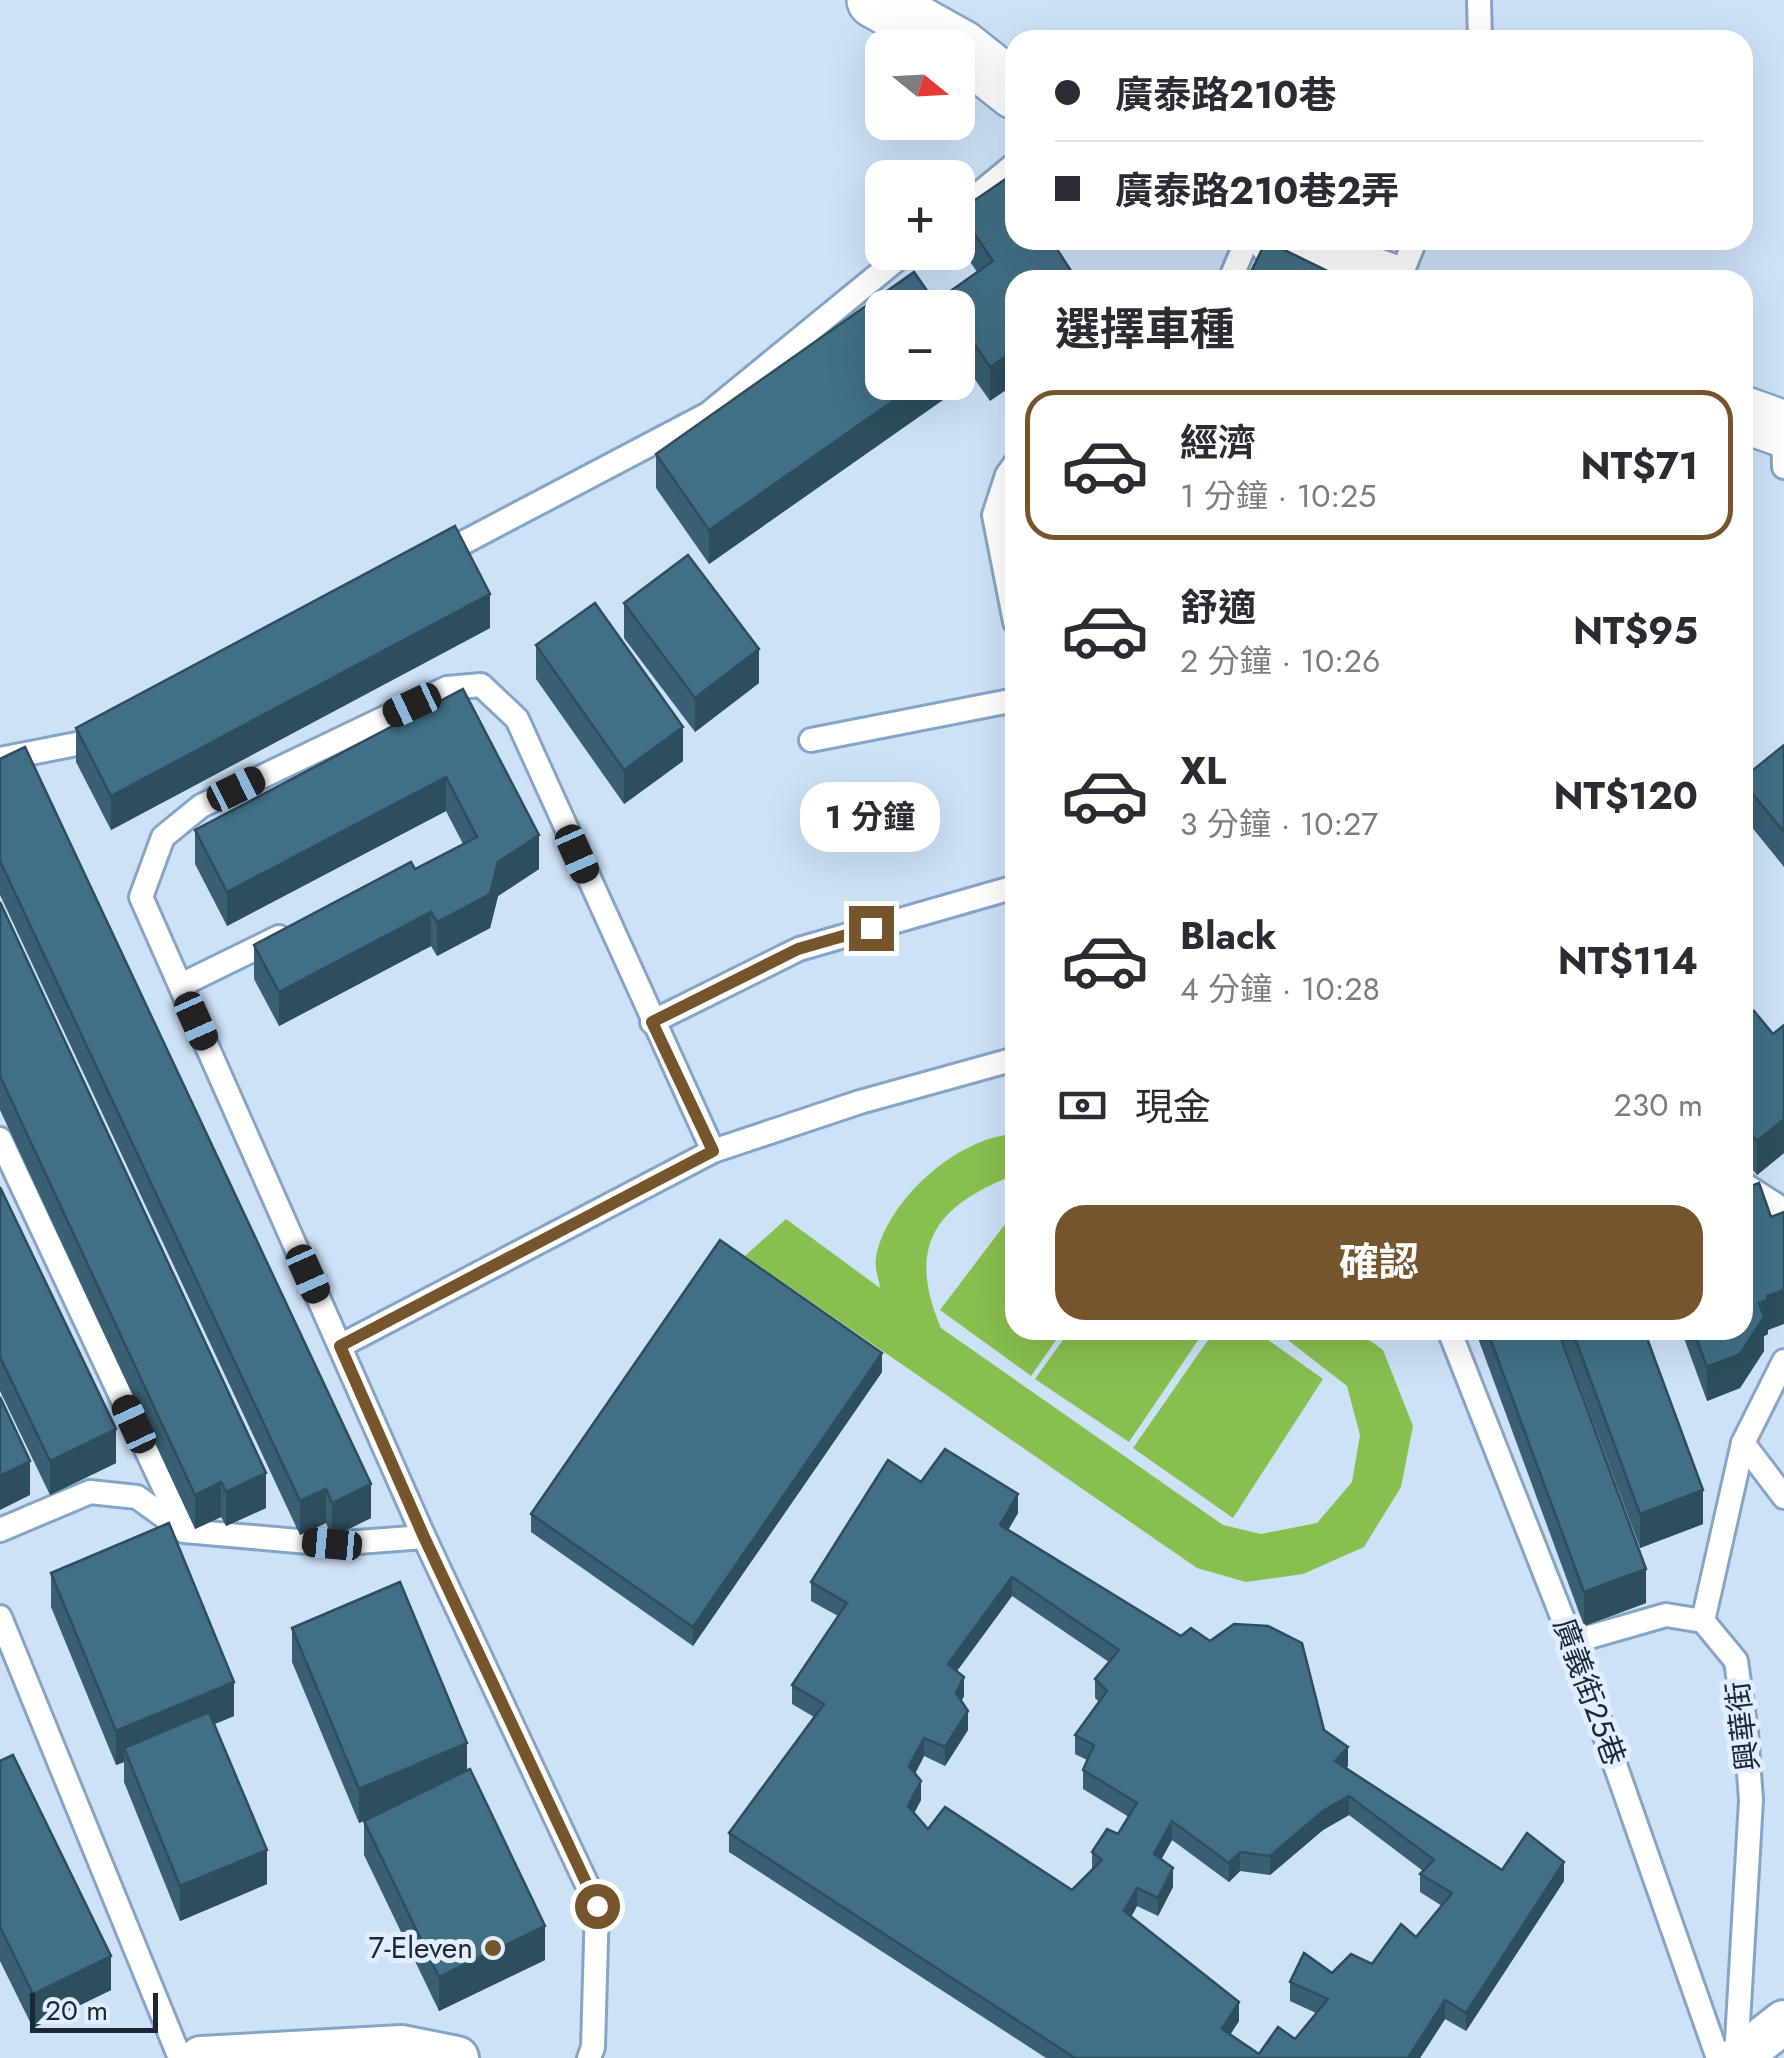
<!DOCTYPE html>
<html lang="zh-TW">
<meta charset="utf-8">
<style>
:root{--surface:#fff;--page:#f2f2f3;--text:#2b2b33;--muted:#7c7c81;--line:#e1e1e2;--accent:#76552c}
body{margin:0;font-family:Jost,"Noto Sans TC",sans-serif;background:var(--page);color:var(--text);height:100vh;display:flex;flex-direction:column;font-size:38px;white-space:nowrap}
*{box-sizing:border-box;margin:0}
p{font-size:32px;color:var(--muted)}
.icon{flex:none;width:55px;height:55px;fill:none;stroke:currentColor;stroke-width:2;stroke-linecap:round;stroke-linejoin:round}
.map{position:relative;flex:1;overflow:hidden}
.sheet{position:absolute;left:1005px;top:270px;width:748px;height:1070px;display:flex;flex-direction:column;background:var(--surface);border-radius:30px;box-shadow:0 10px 40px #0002}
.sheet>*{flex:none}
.banner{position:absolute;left:1005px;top:30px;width:748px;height:220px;border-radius:30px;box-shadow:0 10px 40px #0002;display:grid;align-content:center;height:220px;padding:0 50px;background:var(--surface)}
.needle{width:65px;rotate:108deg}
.tools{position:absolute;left:865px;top:30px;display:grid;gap:20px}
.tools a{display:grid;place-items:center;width:110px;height:110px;border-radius:20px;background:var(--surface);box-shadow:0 10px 40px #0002;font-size:50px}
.scale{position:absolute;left:30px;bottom:25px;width:128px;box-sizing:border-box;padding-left:10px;border:5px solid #1a2734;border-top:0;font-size:28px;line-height:35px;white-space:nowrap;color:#1a2734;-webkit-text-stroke:8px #e0eefd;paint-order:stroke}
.end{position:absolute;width:45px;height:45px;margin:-22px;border:12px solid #76552c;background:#fff;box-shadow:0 0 0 5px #fff}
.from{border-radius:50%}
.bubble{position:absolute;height:70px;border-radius:30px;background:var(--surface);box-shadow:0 10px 40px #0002;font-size:32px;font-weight:700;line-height:70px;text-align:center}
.car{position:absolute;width:30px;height:60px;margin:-30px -15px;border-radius:12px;box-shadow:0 0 8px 2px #0007;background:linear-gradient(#222 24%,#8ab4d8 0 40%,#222 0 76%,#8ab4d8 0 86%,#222 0)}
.banner b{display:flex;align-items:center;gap:35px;height:95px;font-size:38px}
.banner b+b{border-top:2px solid var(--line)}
.banner i{width:25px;height:25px;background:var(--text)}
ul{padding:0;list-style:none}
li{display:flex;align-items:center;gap:30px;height:150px;margin:0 20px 15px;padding:0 30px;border:5px solid transparent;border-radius:30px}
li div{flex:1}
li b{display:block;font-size:38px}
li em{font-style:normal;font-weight:700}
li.active{border-color:var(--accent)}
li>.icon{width:90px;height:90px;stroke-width:1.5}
h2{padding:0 50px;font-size:45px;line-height:120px}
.pay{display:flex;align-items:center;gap:25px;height:110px;padding:0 50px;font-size:38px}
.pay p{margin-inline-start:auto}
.cta{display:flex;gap:20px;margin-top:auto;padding:20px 50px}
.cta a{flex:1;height:115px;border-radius:30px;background:var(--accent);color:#fff;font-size:40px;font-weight:700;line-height:115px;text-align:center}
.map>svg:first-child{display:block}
</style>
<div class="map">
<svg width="1784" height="2058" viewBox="0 0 1784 2058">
<rect width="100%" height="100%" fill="#cde1f7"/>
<g fill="#89bf4f">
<path d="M1015 1134V1175C935 1205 906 1246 941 1328L1223 1525 1261 1534 1317 1523 1352 1482 1360 1435 1347 1386 1275 1330H1355L1383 1350 1413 1426 1401 1487 1364 1547 1303 1574 1246 1582 1197 1568 745 1256 786 1219 880 1288C879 1279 874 1267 876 1258 886 1201 957 1137 1015 1134Z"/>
<path d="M1015 1211V1330H1063L1031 1376 940 1310Z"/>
<path d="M1070 1330H1205L1129 1442 1035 1379Z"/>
<path d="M1215 1330H1254L1323 1379 1233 1518 1133 1448Z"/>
</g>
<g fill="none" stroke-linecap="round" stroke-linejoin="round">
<defs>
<g id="lane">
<path d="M1479 0 1480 40"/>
<path d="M958 211 1015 164"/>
<path d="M1230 280 1247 240"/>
<path d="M1399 280 1415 240"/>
<path d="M1783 428 1784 467"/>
<path d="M1015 464 1007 475 994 515 1015 622"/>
<path d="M438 556 708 414 906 252"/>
<path d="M811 740 1015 700"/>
<path d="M0 759 87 742 104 732"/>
<path d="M181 985 279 937"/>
<path d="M652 1022 799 949 1015 887"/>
<path d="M0 1139 183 1528"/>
<path d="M1742 1183 1784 1210"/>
<path d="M1449 1330 1572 1642 1718 2058"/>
<path d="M340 1346 713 1151 860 1102 1015 1059"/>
<path d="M1743 1443 1784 1497"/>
<path d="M0 1530 90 1492 137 1497 184 1531 332 1544 424 1537"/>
<path d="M0 1617 180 2058"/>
<path d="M1572 1642 1666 1615 1703 1621"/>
<path d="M589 2058 593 2047 597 1906 424 1537 141 897 163 837 201 806 447 688 481 685 517 719 713 1151"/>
<path d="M1736 2058 1751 1800 1746 1732 1736 1661 1703 1621 1743 1443 1784 1361"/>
</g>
<g id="street">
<path d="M201 2058 402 2047 457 2058"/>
<path d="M1738 2058 1784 2022"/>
</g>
<g id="secondary">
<path d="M875 0 961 48 1015 91"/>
<path d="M1277 240 1385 280"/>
<path d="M1742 414 1784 429"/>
</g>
</defs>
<use href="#lane" stroke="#85a5c8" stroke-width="28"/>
<use href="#street" stroke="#85a5c8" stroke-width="48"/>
<use href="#secondary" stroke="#85a5c8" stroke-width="60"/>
<use href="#lane" stroke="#fff" stroke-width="22"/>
<use href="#street" stroke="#fff" stroke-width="42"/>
<use href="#secondary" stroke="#fff" stroke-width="55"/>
</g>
<g fill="#385f72" fill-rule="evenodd">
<path d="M959 211 1077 280 990 401 967 368V383L709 564 656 488V454L958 382V308H942V297L977 272 959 245Z"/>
<path d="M624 603 759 683 695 732 624 638Z"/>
<path d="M490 628 111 830 76 762V728Z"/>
<path d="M536 645 683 761 624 804 536 679Z"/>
<path d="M463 689 539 869 498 896 490 928 437 956 431 946 279 1026 254 979V945L415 869 463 844 446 811 227 926 195 864V830Z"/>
<path d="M1784 745V867L1742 815V779Z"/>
<path d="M0 759 371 1518 332 1537 326 1523 300 1535 0 895Z"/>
<path d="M0 902 266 1508 226 1526 221 1517 195 1529 0 1110Z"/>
<path d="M1742 1016 1745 1019 1773 1034 1784 1025V1153L1757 1175 1742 1157Z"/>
<path d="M0 1187 116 1463 50 1495 0 1391Z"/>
<path d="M1475 1330H1558L1646 1603 1584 1626Z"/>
<path d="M1559 1330H1644L1703 1524 1640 1548Z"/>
<path d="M1681 1330H1768V1334L1764 1336V1351L1740 1388 1707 1401Z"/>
<path d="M882 1372 693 1646 531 1532V1514Z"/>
<path d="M921 1482 1018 1513 1008 1530 1324 1730 1348 1766 1346 1768 1502 1870 1564 1881 1466 2031 1445 2019 1420 2058H1046L729 1852V1833L814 1717 792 1704V1685L838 1616 811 1601V1582ZM1012 1596 1109 1662 1095 1679V1698L1099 1702 1075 1735V1754L1087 1760 1083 1770V1789L1129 1817 1118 1834 1092 1852V1870L1072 1890 928 1829 914 1813 921 1800 915 1774 924 1756 945 1766 968 1730 961 1701 964 1696 957 1671ZM1349 1815 1423 1871 1420 1874V1892L1442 1906 1416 1937 1372 1964 1290 1982V2001L1316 2013 1295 2039 1259 2054 1230 2034 1239 2021 1131 1917 1137 1906 1158 1916 1173 1887 1161 1859 1172 1840 1229 1882 1240 1871 1270 1875 1323 1830Z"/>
<path d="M51 1573 234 1716 214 1724 267 1884 180 1921 124 1782V1762L116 1765 51 1607Z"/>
<path d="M292 1628 467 1770 545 1960 439 2011 364 1855V1821L368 1819 359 1823 292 1662Z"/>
<path d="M0 1761 111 1990 33 2028 0 1961Z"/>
</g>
<g fill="#2e4e5d">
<path d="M967 349V383L709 564V530L920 382H958V356Z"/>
<path d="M1015 350V384L990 401V367Z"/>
<path d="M490 594V628L111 830V796Z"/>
<path d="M759 649V683L695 732V698Z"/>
<path d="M683 727V761L624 804V770Z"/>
<path d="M446 777V811L227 926V892Z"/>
<path d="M539 835V869L498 896 490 928 437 956V922L498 862Z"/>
<path d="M431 912V946L279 1026V992Z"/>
<path d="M1784 1119V1153L1757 1175V1141Z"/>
<path d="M1784 1270V1324L1768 1330V1334L1764 1336V1351L1740 1388 1707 1401V1367L1767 1296Z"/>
<path d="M882 1353V1372L693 1646V1627Z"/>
<path d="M116 1429V1463L50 1495V1461Z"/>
<path d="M30 1461V1495L0 1510V1476Z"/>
<path d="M266 1473V1508L226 1526V1492Z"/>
<path d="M221 1482V1517L195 1529V1495Z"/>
<path d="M371 1484V1518L332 1537V1503Z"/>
<path d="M326 1489V1523L300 1535V1501Z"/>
<path d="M1703 1490V1524L1640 1548V1514Z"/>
<path d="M1018 1494V1513L1000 1544V1525Z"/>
<path d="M1646 1569V1603L1584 1626V1592Z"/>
<path d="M1012 1577V1596L948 1683V1664Z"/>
<path d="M964 1677V1696L956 1712V1693Z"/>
<path d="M234 1682V1716L128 1760 124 1748V1762L116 1765V1731Z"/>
<path d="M968 1711V1730L945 1766V1747Z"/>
<path d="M924 1738V1756L909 1785V1766Z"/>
<path d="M467 1743V1777L359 1823V1789Z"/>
<path d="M1348 1747V1766L1335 1779V1761Z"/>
<path d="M921 1781V1800L908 1825V1806Z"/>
<path d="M1349 1796V1815L1323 1830 1270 1875V1856L1323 1811Z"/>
<path d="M1172 1821V1840L1154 1873V1854Z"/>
<path d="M267 1850V1884L180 1921V1886Z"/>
<path d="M1240 1852V1871L1229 1882V1863Z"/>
<path d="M1564 1862V1881L1466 2031V2013Z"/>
<path d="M1173 1868V1887L1158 1916V1898Z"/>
<path d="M1137 1888V1906L1124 1930V1911Z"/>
<path d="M545 1926V1960L439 2011V1977Z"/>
<path d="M111 1956V1990L33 2028V1994Z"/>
<path d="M1445 2000V2019L1420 2058H1408Z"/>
<path d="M1239 2002V2021L1222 2048V2029Z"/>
</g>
<g fill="#416f85" stroke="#2e4e5d" stroke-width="2.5" fill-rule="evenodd">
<path d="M1010 176 1015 184V240H1051L1077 280H1015V350L990 367 958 320V308H949L942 297 993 261 959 211Z"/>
<path d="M1266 241 1346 280H1247Z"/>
<path d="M914 272 939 308H882V382H920L709 530 656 454Z"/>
<path d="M958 335 967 349 958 356Z"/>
<path d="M455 526 490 594 111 796 76 728Z"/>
<path d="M688 555 759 649 695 698 624 603Z"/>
<path d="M595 603 683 727 624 770 536 645Z"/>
<path d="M463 689 539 835 498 862 490 894 437 922 431 912 279 992 254 945 411 862 415 869 477 837 446 777 227 892 195 830Z"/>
<path d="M1784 745V832L1742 781V779Z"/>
<path d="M25 747 371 1484 332 1503 326 1489 300 1501 0 861V759Z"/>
<path d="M0 902 266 1473 226 1492 221 1482 195 1495 0 1076Z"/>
<path d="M1754 1011 1773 1034 1784 1025V1119L1757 1141 1742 1123V1016L1745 1019Z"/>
<path d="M1742 1171 1749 1187 1759 1183 1771 1217 1784 1212V1290L1767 1296 1768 1300 1759 1303 1764 1317 1740 1354 1707 1367 1693 1330H1742Z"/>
<path d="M0 1187 116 1429 50 1461 0 1357Z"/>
<path d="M720 1240 882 1353 693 1627 531 1514Z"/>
<path d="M1487 1330H1558L1646 1569 1584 1592Z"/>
<path d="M1572 1330H1644L1703 1490 1640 1514Z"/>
<path d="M0 1397 30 1461 0 1476Z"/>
<path d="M945 1449 1018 1494 1000 1525 1181 1636 1191 1628 1210 1641 1234 1624 1268 1626 1302 1643 1324 1730 1348 1747 1335 1761 1502 1870 1527 1833 1564 1862 1466 2013 1445 2000 1408 2058H1075L729 1833 824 1704 792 1685 847 1603 811 1582 888 1460 921 1482ZM1012 1577 1119 1650 1095 1679 1107 1691 1075 1735 1094 1745 1083 1770 1137 1803 1118 1834 1107 1829 1092 1852 1102 1860 1072 1890 945 1807 928 1829 908 1806 921 1781 909 1766 924 1738 945 1747 968 1711 956 1693 964 1677 948 1664ZM1349 1796 1434 1860 1420 1874 1452 1893 1416 1937 1401 1924 1372 1964 1351 1954 1332 1973 1304 1953 1290 1982 1328 1999 1295 2039 1278 2027 1259 2054 1222 2029 1239 2002 1124 1911 1137 1888 1158 1898 1173 1868 1154 1854 1172 1821 1229 1863 1240 1852 1270 1856 1323 1811Z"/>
<path d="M169 1523 234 1682 116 1731 51 1573Z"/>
<path d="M400 1582 467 1743 359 1789 292 1628Z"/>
<path d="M209 1712 267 1850 180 1886 124 1748Z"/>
<path d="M13 1755 111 1956 33 1994 0 1927V1761Z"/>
<path d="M470 1769 545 1926 439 1977 364 1821Z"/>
</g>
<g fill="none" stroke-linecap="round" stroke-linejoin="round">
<path stroke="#76552c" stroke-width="12" d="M597 1906 424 1537 340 1346 713 1151 652 1022 798 949 871 928"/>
</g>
<circle fill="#76552c" stroke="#e0eefd" stroke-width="4" cx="493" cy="1948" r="10"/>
<g text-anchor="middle" stroke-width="10" stroke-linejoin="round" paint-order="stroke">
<g font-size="30" fill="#1a2734" stroke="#e0eefd">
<text transform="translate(1589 1692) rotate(70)" y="10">廣義街25巷</text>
<text transform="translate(1743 1726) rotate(-97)" y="10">興華街</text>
</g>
<g font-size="30" fill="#1a2734" stroke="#e0eefd" text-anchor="end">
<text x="473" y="1958">7-Eleven</text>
</g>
</g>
</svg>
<div class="tools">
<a><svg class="needle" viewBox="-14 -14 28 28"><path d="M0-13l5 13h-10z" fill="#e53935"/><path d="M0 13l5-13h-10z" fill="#7c7c81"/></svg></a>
<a>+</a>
<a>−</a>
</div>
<div class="scale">20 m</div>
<i class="end from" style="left:597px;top:1906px"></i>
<i class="end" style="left:871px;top:928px"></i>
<div class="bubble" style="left:800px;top:782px;width:140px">1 分鐘</div>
<i class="car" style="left:412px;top:705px;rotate:245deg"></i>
<i class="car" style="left:236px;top:789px;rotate:64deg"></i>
<i class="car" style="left:577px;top:854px;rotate:156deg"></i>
<i class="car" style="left:196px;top:1021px;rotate:156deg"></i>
<i class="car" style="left:308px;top:1274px;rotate:156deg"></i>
<i class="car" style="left:134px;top:1424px;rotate:335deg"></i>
<i class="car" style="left:332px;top:1544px;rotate:275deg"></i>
<div class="banner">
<b><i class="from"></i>廣泰路210巷</b>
<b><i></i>廣泰路210巷2弄</b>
</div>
<section class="sheet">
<h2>選擇車種</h2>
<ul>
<li class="active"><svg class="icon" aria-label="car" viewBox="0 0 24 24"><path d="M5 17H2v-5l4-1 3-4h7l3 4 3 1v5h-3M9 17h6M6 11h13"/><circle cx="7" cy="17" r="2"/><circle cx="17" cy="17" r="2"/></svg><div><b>經濟</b><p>1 分鐘 · 10:25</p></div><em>NT$71</em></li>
<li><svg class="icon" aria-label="car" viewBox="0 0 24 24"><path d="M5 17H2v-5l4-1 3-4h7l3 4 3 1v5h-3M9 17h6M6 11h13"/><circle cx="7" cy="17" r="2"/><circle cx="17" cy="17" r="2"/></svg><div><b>舒適</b><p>2 分鐘 · 10:26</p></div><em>NT$95</em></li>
<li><svg class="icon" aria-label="car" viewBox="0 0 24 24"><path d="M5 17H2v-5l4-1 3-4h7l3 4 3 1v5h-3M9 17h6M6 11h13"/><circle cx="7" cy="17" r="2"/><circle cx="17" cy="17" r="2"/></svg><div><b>XL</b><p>3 分鐘 · 10:27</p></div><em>NT$120</em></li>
<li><svg class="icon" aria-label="car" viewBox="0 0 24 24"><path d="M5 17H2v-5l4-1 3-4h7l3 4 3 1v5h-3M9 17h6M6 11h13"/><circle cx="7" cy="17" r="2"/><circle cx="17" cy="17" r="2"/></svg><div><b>Black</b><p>4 分鐘 · 10:28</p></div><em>NT$114</em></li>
</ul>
<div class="pay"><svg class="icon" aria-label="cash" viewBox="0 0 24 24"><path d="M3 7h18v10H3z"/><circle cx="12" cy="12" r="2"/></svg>現金<p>230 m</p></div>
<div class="cta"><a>確認</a></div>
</section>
</div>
